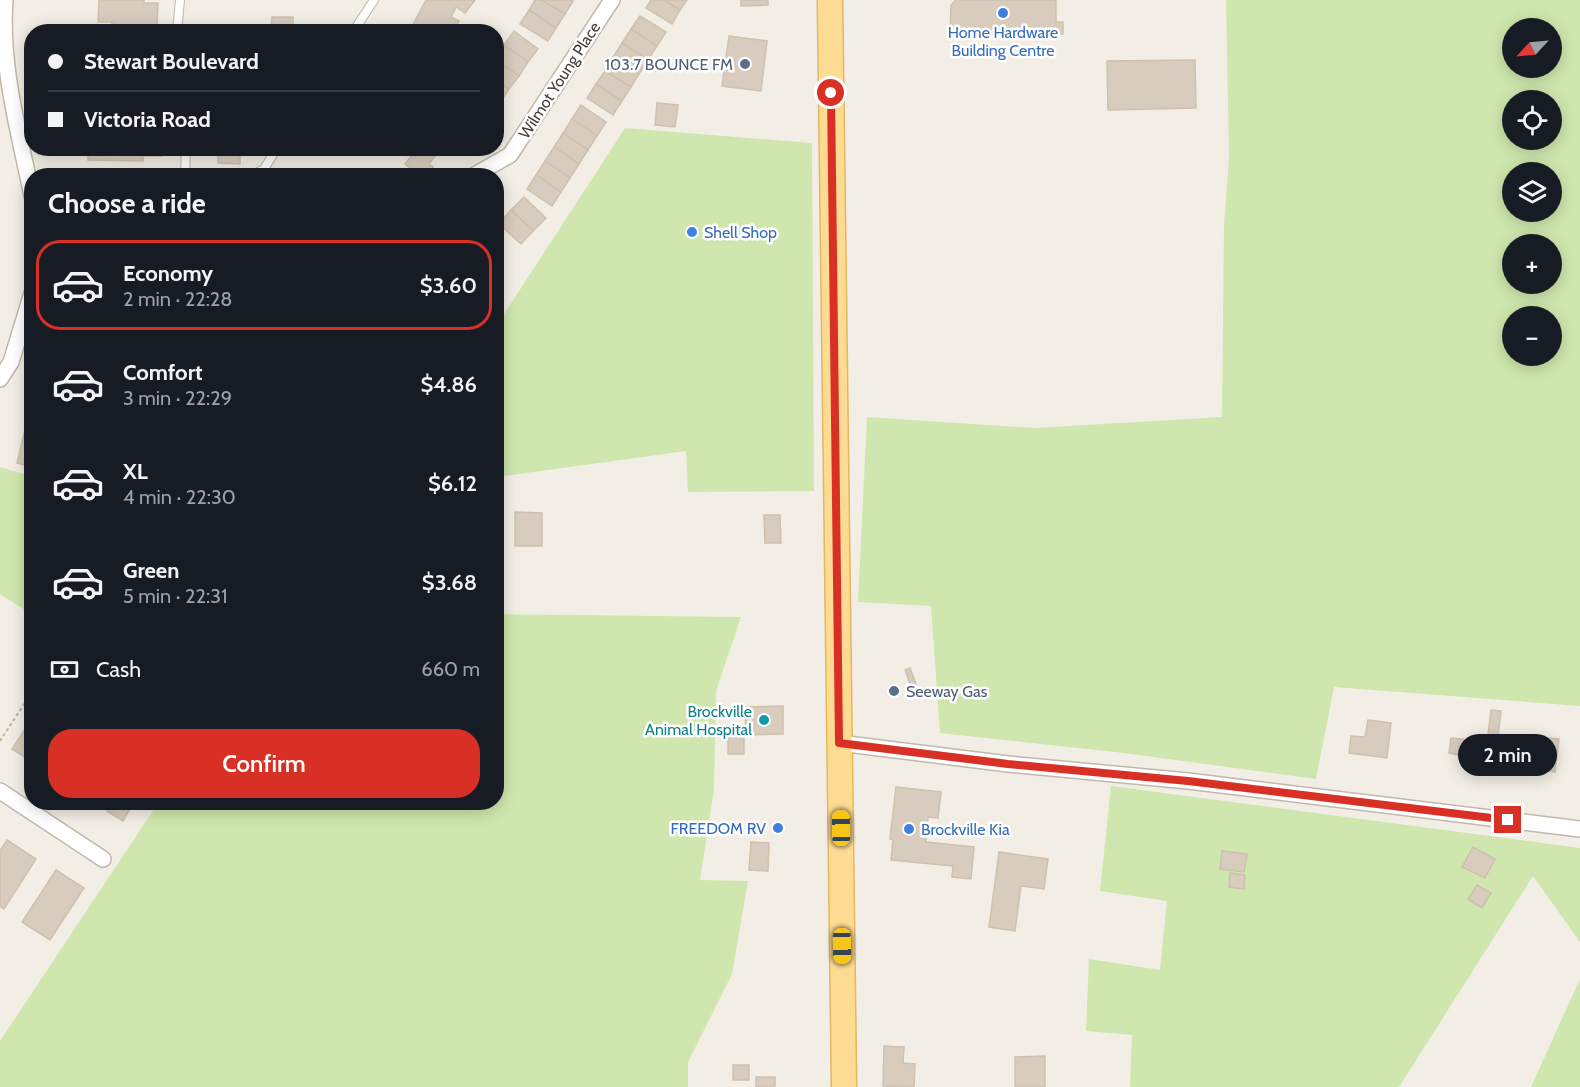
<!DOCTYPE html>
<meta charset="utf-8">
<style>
:root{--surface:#171b24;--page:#242831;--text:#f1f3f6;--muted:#9ea1a6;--line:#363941;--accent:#d93025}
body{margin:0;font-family:Cabin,sans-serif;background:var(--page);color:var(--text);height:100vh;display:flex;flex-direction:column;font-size:22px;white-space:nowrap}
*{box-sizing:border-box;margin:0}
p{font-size:20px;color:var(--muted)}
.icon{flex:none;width:33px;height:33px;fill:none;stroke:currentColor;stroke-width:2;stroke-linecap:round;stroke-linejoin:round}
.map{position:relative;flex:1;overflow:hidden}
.panel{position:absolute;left:24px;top:168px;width:480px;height:642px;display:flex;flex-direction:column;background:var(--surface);border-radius:24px;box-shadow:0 3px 15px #0003}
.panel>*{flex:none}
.guide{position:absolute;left:24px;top:24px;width:480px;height:132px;border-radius:24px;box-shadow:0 3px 15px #0003;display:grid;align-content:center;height:132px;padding:0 24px;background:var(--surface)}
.needle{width:39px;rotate:244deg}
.fabs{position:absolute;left:1502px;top:18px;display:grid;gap:12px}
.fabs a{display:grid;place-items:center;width:60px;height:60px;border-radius:50%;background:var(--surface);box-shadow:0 3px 15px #0003;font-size:30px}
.end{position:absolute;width:27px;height:27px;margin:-14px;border:8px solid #d93025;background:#fff;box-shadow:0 0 0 3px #fff}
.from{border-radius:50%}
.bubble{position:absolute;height:42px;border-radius:21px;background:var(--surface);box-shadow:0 3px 15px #0003;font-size:20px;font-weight:600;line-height:42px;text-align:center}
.car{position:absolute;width:18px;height:36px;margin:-18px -9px;border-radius:8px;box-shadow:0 0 4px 2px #0007;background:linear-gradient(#f5c518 24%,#345 0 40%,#f5c518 0 76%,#345 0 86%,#f5c518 0)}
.guide b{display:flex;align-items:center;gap:21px;height:57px;font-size:22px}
.guide b+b{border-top:2px solid var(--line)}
.guide i{width:15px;height:15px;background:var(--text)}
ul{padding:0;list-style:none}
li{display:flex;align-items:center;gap:18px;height:90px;margin:0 12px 9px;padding:0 12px;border:3px solid transparent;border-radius:24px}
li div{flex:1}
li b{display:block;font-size:22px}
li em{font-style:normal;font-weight:600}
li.active{border-color:var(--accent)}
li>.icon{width:54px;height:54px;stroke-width:1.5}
h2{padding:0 24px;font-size:27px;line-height:72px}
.pay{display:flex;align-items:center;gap:15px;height:66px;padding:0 24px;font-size:22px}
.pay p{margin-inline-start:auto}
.primary-button{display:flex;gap:12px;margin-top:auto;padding:12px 24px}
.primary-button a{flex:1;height:69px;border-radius:24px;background:var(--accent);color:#fff;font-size:24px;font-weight:600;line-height:69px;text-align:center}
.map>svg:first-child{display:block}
</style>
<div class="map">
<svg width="1580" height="1087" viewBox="0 0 1580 1087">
<rect width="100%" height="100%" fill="#f2eee5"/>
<g fill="#cfe7ae" fill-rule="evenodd">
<path d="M1226 0H1580V706L1334 687 1316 779 1124 753 940 733 931 606 858 602 867 417 1035 428 1222 417 1224 225 1229 158ZM1512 28H1551V68H1512ZM1512 100H1551V140H1512ZM1512 172H1551V212H1512ZM1512 244H1551V284H1512ZM1512 316H1551V356H1512Z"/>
<path d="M625 128 812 143 814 491 688 492 686 451 497 477V325Z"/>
<path d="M0 467 31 476V614L0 594Z"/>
<path d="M497 614 741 617 716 691 714 789 700 880 748 881 732 974 688 1062V1087H0V1041L158 803 496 802Z"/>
<path d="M1111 786 1580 848V942L1533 876 1399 1087H1130L1132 1035 1086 1031 1089 959 1160 970 1167 901 1100 891Z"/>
<path d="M1580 979V1087H1531Z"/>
</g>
<g fill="#d7ccbe" stroke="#cfc1ae" stroke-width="1.5">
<path d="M99 0H144V3H158L157 25H139V30L112 29V22H98Z"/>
<path d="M426 0H475L465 13 456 7 451 17 459 21 453 32H409Z"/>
<path d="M535 0H542L565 14 556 28 529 10Z"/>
<path d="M542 0H572L573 1 565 14Z"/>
<path d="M651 0H664L680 10 672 24 646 8Z"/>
<path d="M664 0H687L680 10Z"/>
<path d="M741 0H768V5L741 6Z"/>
<path d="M956 0H1056V22H1063V34L950 35 951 5Z"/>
<path d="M529 10 556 28 548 41 520 24Z"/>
<path d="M640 16 666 32 657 46 631 29Z"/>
<path d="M272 17H293V32H265L271 30Z"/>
<path d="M631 29 657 46 648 60 622 43Z"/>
<path d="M514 31 538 49 528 62 504 45Z"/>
<path d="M729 36 767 41 761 91 722 86Z"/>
<path d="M622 43 648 60 639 74 613 57Z"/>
<path d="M504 45 528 62 519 76 496 60V56Z"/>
<path d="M613 57 639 74 631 87 605 71Z"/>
<path d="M496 60 519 76 509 89 496 80Z"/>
<path d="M1195 60 1196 108 1108 110 1107 61Z"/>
<path d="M605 71 631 87 622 101 596 84Z"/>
<path d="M496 80 509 89 500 103 496 100Z"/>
<path d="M596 84 622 101 613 115 587 98Z"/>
<path d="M657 103 678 105 675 127 655 125Z"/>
<path d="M581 105 606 122 597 136 572 119Z"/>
<path d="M572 119 597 136 588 150 563 133Z"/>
<path d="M563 133 588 150 579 164 554 147Z"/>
<path d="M554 147 579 164 570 178 545 161Z"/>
<path d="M75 148H161V156H143V161L88 160V154H75Z"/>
<path d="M212 148H240V164L218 163V150H212Z"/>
<path d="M417 148 440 150 429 164 433 167 426 176H421L405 164Z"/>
<path d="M545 161 570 178 561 192 536 175Z"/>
<path d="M536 175 561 192 552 206 527 189Z"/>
<path d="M524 197 546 218 533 231 511 210Z"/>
<path d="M511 210 533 231 521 244 499 224Z"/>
<path d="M25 430 32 432V467L17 463Z"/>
<path d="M515 512 542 513V546H515Z"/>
<path d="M764 515H780L781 543H765Z"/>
<path d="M910 668 916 684 911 686 905 670Z"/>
<path d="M783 706V734L746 735 745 707Z"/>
<path d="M1491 710 1501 711 1495 762 1485 760Z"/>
<path d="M1368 720 1391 723 1387 758 1349 753 1351 736 1365 737Z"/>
<path d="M29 723 32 724V755L28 759 12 749Z"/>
<rect x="728" y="732" width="16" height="22"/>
<path d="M1451 738 1478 741 1476 759 1449 753Z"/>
<path d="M1549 738 1559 739 1555 772 1541 770 1542 763 1515 759 1517 741 1548 745Z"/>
<path d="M896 787 941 792 938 818 928 817 926 842 974 847 971 879 952 877 953 866 891 860 893 840 890 839Z"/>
<path d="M104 802H134L123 821 107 811 110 807Z"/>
<path d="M7 840 36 859 4 909 0 906V851Z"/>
<path d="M751 842 769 843 768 871 749 870Z"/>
<path d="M1473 847 1495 859 1485 878 1462 867Z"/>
<path d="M1222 851 1247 854 1244 872 1220 869Z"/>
<path d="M999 852 1048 859 1044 889 1021 886 1015 931 989 927Z"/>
<path d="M56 870 84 888 50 940 22 922Z"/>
<path d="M1230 873 1245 875 1244 889 1229 887Z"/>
<path d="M1477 885 1491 893 1482 908 1468 899Z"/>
<path d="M884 1046 904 1047 903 1063 915 1064 914 1087 883 1086Z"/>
<path d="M1045 1056V1087H1015V1057Z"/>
<rect x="733" y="1065" width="16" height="15"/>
<rect x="756" y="1077" width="19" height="10"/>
</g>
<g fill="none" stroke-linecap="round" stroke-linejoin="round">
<defs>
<g id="service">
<path d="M177 32 180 0"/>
<path d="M353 32 374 0"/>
<path d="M185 176 186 148"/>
<path d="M250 176 264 169 277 148"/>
</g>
<g id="minor">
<path d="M5 0C0 66 19 132 32 196"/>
<path d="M473 176 510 155 612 0"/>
<path d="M0 379 11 362 32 293"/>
<path d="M839 743 1008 764 1188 781 1580 829"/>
<path d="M0 791 103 859"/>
</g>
<path id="primary" d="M830 0 844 1087"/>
</defs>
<use href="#service" stroke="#c1b8ab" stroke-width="10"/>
<use href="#minor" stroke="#c1b8ab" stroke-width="18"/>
<use href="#primary" stroke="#e3b763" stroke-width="27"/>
<path stroke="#c0b099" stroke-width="2" stroke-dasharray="3 3" stroke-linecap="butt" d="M0 741 32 692"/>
<use href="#service" stroke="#fff" stroke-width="8"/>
<use href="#minor" stroke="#fff" stroke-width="15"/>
<use href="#primary" stroke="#fddb93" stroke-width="24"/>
</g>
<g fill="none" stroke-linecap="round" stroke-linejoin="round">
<path stroke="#d93025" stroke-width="8" d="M831 93 839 743 1008 764 1188 781 1508 820"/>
</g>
<g fill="#3f7fe0" stroke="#fff" stroke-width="2">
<circle cx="1003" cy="13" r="6"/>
<circle cx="692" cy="232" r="6"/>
<circle cx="778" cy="828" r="6"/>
<circle cx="909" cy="829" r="6"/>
</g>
<g fill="#5c6f8a" stroke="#fff" stroke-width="2">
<circle cx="745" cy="64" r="6"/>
<circle cx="894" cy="691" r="6"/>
</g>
<circle fill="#0f9aa8" stroke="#fff" stroke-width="2" cx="764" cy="720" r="6"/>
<g text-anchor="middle" stroke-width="5" stroke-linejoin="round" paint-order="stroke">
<g font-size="16" fill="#366cbe" stroke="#fff" text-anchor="start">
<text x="1003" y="38" text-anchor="middle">Home Hardware<tspan x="1003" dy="18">Building Centre</tspan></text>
<text x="704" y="238">Shell Shop</text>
<text x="766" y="834" text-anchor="end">FREEDOM RV</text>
<text x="921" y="835">Brockville Kia</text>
</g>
<g font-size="16" fill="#4e5e75" stroke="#fff" text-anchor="end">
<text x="733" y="70">103.7 BOUNCE FM</text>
<text x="906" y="697" text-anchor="start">Seeway Gas</text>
</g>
<g font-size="16" fill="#453e35" stroke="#fff">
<text transform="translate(559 80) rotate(-57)" y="6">Wilmot Young Place</text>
</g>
<g font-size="16" fill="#0d838f" stroke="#fff" text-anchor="end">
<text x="752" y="717">Brockville<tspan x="752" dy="18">Animal Hospital</tspan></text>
</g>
</g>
</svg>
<div class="fabs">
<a><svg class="needle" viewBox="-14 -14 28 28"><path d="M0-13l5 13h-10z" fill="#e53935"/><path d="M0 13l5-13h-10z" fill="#9ea1a6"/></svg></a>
<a><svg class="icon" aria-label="locate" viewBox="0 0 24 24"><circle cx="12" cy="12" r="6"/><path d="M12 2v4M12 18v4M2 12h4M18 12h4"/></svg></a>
<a><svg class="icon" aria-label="layers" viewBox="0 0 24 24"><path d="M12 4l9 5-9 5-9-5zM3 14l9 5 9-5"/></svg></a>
<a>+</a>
<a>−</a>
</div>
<i class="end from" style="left:831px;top:93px"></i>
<i class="end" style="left:1508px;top:820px"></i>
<div class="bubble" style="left:1458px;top:734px;width:99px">2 min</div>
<i class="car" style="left:841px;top:828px;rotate:359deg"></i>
<i class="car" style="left:842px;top:946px;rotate:179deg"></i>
<div class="guide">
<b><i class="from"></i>Stewart Boulevard</b>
<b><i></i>Victoria Road</b>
</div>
<section class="panel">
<h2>Choose a ride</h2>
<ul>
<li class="active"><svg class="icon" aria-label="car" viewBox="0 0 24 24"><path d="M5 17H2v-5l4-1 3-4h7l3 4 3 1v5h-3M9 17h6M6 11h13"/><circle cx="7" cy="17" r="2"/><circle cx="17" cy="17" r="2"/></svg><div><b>Economy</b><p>2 min · 22:28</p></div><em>$3.60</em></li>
<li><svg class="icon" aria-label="car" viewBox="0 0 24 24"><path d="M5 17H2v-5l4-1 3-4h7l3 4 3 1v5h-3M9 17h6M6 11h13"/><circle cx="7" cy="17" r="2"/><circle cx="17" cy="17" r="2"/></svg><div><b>Comfort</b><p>3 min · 22:29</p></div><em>$4.86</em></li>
<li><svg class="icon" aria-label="car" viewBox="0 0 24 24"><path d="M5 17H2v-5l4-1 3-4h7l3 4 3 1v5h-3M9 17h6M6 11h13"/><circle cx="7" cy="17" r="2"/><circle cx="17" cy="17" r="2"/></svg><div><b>XL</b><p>4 min · 22:30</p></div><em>$6.12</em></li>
<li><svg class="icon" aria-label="car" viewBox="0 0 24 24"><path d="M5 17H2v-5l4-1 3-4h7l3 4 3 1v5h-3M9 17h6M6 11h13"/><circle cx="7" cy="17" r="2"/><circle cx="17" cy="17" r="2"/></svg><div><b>Green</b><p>5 min · 22:31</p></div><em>$3.68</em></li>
</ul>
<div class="pay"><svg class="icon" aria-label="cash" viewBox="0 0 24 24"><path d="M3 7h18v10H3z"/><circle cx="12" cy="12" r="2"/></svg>Cash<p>660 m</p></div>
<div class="primary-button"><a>Confirm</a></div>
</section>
</div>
